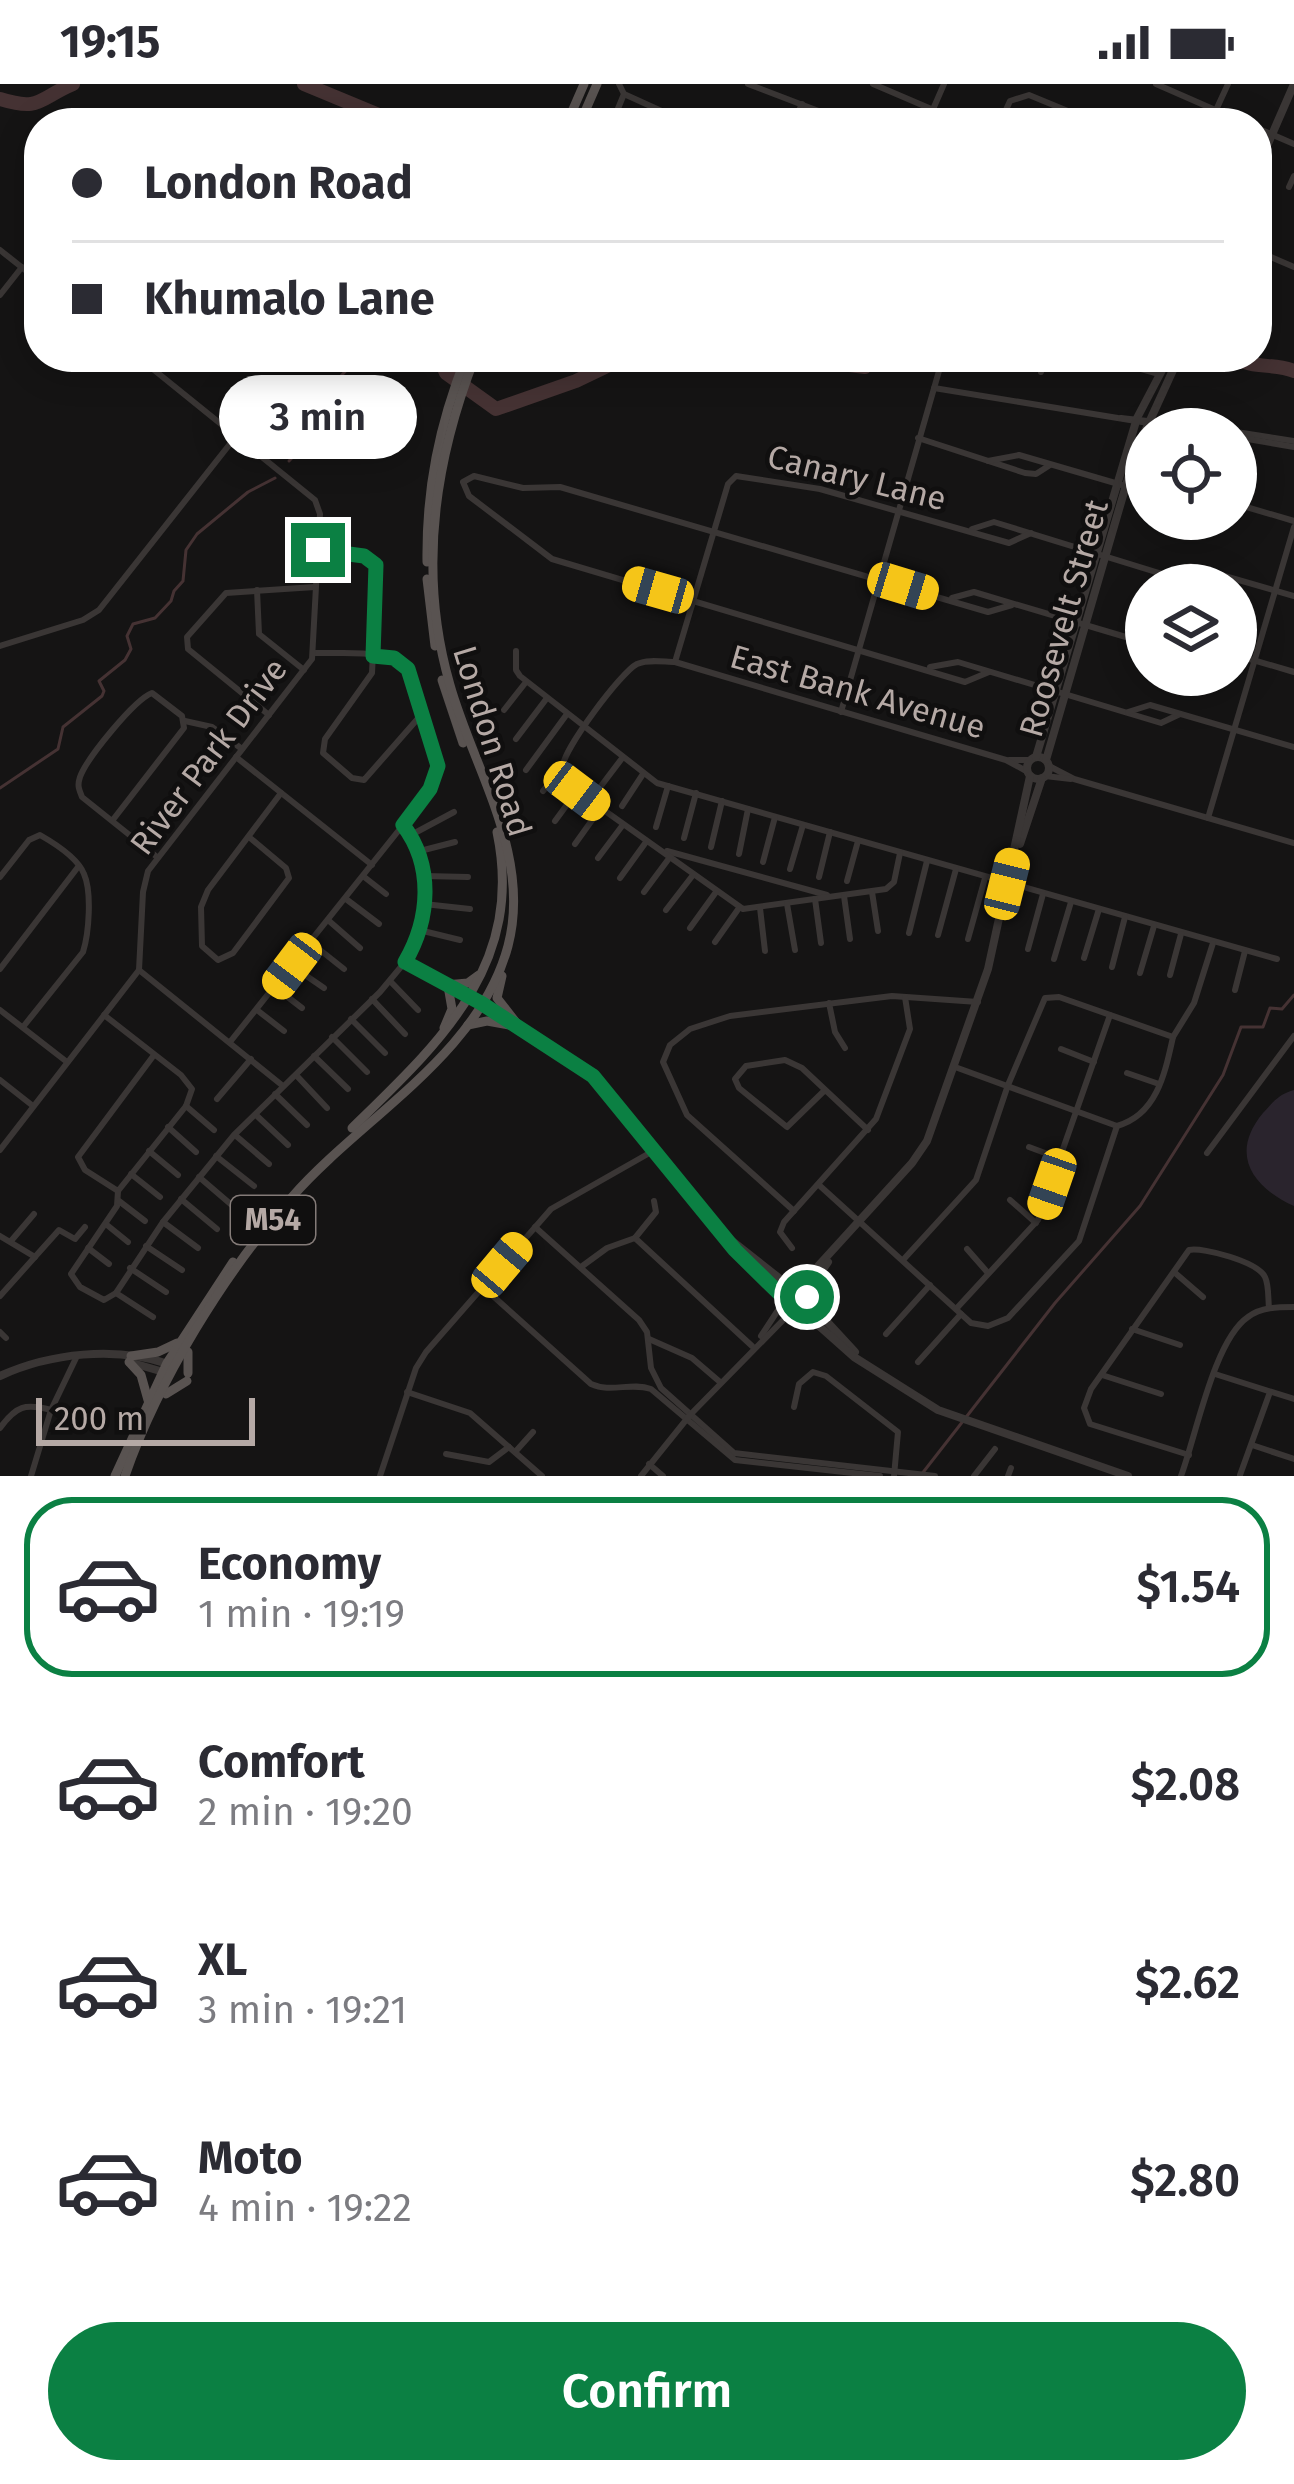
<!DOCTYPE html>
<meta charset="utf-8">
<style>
:root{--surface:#fff;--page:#f7f7f7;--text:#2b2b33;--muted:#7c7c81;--line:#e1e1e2;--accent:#0b8043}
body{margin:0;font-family:"Fira Sans",sans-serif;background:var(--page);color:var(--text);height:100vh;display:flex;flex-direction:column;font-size:45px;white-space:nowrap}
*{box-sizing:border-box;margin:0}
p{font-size:39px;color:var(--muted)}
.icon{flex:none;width:66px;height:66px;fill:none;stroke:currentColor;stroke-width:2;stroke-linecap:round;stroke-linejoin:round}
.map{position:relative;height:1392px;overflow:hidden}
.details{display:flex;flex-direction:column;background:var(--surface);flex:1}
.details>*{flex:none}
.banner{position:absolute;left:24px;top:24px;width:1248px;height:264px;border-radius:48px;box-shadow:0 6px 30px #0003;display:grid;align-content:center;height:264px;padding:0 48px;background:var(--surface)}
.tools{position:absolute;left:1125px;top:324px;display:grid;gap:24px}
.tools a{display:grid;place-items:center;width:132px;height:132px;border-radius:50%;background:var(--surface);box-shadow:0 6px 30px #0003;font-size:60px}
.scale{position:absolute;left:36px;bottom:30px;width:219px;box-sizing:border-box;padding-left:12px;border:6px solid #b5a9a5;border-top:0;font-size:33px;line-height:42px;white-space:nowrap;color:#b5a9a5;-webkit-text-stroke:9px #100f0f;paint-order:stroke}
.end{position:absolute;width:54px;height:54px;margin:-27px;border:15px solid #0b8043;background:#fff;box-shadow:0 0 0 6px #fff}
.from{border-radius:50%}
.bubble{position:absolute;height:84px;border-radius:42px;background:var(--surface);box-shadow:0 6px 30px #0003;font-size:39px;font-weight:600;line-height:84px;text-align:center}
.car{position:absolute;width:36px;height:72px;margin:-36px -18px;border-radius:15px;box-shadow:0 0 9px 3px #0007;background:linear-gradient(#f5c518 24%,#345 0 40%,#f5c518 0 76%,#345 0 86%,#f5c518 0)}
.banner b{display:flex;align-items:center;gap:42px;height:114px;font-size:45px}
.banner b+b{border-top:3px solid var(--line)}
.banner i{width:30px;height:30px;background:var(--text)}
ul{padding:21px 0 0;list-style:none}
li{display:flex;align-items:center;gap:36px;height:180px;margin:0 24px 18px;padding:0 24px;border:6px solid transparent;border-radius:48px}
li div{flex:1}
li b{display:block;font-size:45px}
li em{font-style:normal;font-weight:600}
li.selected{border-color:var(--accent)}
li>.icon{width:108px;height:108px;stroke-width:1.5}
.action{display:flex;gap:24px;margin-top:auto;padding:24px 48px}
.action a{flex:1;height:138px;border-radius:72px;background:var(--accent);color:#fff;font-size:48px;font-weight:600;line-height:138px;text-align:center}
.status{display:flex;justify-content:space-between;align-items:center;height:84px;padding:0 60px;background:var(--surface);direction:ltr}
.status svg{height:33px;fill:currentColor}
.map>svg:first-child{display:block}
</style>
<div class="status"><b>19:15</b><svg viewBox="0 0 49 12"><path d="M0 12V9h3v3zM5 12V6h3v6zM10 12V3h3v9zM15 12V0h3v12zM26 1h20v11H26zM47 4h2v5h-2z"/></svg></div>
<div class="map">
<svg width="1294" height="1392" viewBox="0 0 1294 1392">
<rect width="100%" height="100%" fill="#151414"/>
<path fill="#2a242d" d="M1294 1006V1122C1252 1103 1229 1070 1263 1029 1273 1018 1279 1010 1294 1006Z"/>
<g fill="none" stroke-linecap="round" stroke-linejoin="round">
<g stroke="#453233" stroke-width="3">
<path d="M289 377 310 355 325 310 350 282 377 273"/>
<path d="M0 704 58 665 63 643 102 612 104 607 99 597 125 576 131 565 127 552 133 540 155 534 171 517 174 507 183 497 186 466 197 450 248 408 275 394"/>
<path d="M921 1391 1055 1219 1140 1122 1223 991 1241 943H1263L1270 924 1282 925 1294 911"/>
</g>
<g stroke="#453233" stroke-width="14">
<path d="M304 0 398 39"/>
<path d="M0 15C41 28 39 14 73 0"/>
<path d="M439 273 446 289 496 325 576 297 626 273"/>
<path d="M789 273 865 283 868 273"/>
<path d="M1234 273C1252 285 1274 279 1294 287"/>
</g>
<g stroke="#3a3635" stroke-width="6">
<path d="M748 0 850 39"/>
<path d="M873 0 964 39"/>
<path d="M1156 0 1245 39"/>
<path d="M624 10 688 39"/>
<path d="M1216 26 1228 0"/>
<path d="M612 39 624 10 619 0"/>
<path d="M793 39 802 20"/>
<path d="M927 39 944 0"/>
<path d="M1000 39 1010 17 1029 11 1097 39"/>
<path d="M1257 44 1294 60"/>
<path d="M1289 103 1294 92"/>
<path d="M0 166 39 197"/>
<path d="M1257 167 1294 183"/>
<path d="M0 211 22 183"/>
<path d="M979 273 1010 284"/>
<path d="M1099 273 1159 290"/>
<path d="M1041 288 1045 273"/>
<path d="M934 304 1185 345"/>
<path d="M1121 334 1218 345"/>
<path d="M1236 348 1294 357"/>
<path d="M1236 353 1294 363"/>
<path d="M918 354 1025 389 1036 390 1050 381"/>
<path d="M988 377 1019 371 1146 408"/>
<path d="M1236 420 1294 437"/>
<path d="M972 445 994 438 1198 501"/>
<path d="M318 466C338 469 369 466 377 486L372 589 325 655 323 669 352 694 364 696 421 631"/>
<path d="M1166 490 1190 482 1294 512"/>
<path d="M1208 501 1224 495"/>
<path d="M257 506 259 550 304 586"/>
<path d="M952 514 974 508 1146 559"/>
<path d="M0 562 83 536 99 526 237 351"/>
<path d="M516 567V586L520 592 657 699 1277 875"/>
<path d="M1236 571 1294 588"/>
<path d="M675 578 728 400 736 392 820 405 1009 459 1031 449"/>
<path d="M930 583 958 578 1161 639 1180 630"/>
<path d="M989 588 965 598 552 475 469 412 463 398 474 392 523 404 560 403 988 528 1012 521"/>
<path d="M504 626 526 598"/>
<path d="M841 628 943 273"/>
<path d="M1128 628 1150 621 1294 663"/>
<path d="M269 631 188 565 187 553 226 509 315 503"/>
<path d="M185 637 212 643 242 665"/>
<path d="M516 655 547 614"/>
<path d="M236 673 372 781"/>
<path d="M1009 676H1030"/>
<path d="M1049 682 1074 695 1294 759"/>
<path d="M526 686 567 630"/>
<path d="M1045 692 1071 695"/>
<path d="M598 706 623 673"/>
<path d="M543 707 563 683"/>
<path d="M622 722 643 690"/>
<path d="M1208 734 1294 443"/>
<path d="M112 737 184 644 182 632 152 609C134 616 87 674 80 693 77 702 79 705 82 713L157 773"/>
<path d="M555 737 577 707"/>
<path d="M656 743 668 702"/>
<path d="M411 751 454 728"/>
<path d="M249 753 286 784 289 794 233 869 218 876 202 862 201 823 208 806 281 709"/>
<path d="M684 754 696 709"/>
<path d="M575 760 600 725"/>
<path d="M711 763 722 717"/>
<path d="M420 767 455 758"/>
<path d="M667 767 827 811"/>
<path d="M900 769 894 798 886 805 743 825 577 707C571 700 563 693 563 682 563 666 621 588 637 580 648 575 664 578 675 578L1006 676 1028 688"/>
<path d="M739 770 748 725"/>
<path d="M598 774 622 742"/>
<path d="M763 778 775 733"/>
<path d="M790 785 803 741"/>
<path d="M363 792 386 810"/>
<path d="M425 792 468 793"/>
<path d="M0 793 29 756 40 751C54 759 78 774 84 790 92 808 89 849 83 868L23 943"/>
<path d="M819 793 830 748"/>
<path d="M620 794 646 758"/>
<path d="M847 797 858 757"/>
<path d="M644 808 670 773"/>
<path d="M872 808 878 847"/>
<path d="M844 812 850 855"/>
<path d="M346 815 379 840"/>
<path d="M815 815 821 859"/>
<path d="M424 820 470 825"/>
<path d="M787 820 795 866"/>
<path d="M760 824 765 867"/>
<path d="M666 826 693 791"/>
<path d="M328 836 360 864"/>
<path d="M690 844 716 808"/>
<path d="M419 846 460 856"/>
<path d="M909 849 927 777"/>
<path d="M938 851 956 785"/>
<path d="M968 855 985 794"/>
<path d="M310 858 344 885"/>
<path d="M715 858 739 824"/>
<path d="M1028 865 1043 810"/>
<path d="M1084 874 1099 825"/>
<path d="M1054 875 1071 818"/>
<path d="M405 878 470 913"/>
<path d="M292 882 324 904"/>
<path d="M1112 883 1125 833"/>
<path d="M0 885 78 783"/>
<path d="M139 886 283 1002"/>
<path d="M1140 889 1154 842"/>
<path d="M1170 891 1181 850"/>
<path d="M391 898 418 926"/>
<path d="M276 904 302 924"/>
<path d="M1235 906 1245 867"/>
<path d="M372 915 405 950"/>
<path d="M829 919 835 948 845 964"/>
<path d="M0 926 67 978"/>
<path d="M257 926 284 947"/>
<path d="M104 931 181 991 192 1005 186 1022 118 1107 85 1086 78 1073 154 971"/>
<path d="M351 935 385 969"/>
<path d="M332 953 367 988"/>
<path d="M1173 953 1194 919 1213 859"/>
<path d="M230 958 403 741 431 705 438 682 411 589C392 563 345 570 315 569"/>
<path d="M1061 965 1094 978"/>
<path d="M314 972 348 1005"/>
<path d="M955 983 1117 1042"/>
<path d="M1127 989 1159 1000"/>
<path d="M297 992 327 1024"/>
<path d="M0 996 33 1022"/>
<path d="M825 1006 787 1043 739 1004 735 995 746 982 785 976 802 984 868 1046"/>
<path d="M275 1010 307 1041"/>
<path d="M217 1015 251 975"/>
<path d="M186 1022 214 1046"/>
<path d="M256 1031 288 1061"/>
<path d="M168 1043 196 1068"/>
<path d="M235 1051 269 1080"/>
<path d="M1029 1063 1061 1075"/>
<path d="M0 1066 139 886 143 808 148 787 312 575 320 430 315 416 138 273"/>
<path d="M149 1067 178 1091"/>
<path d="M1207 1069 1294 952"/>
<path d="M216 1072 254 1102"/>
<path d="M131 1090 160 1113"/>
<path d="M199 1093 234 1123"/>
<path d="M819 1101 971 1239 988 1242 1008 1234 1079 1157 1117 1042C1157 1031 1165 989 1173 953L1059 913 1045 914 1008 1001 976 1096 903 1176"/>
<path d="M118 1107 117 1122 71 1190 80 1203 104 1216 116 1209 163 1138 234 1051 380 908 405 878 422 832 425 792 420 767 403 741"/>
<path d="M181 1115 217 1145"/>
<path d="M1010 1116 1036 1139"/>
<path d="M119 1117 145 1137"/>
<path d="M794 1127 687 1031 663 978 670 961 690 945 730 932 892 912 978 918"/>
<path d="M163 1138 198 1164"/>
<path d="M107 1141 128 1158"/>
<path d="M535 1143 639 1236 647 1248 651 1284 661 1304 734 1369 935 1392"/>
<path d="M0 1152 35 1173"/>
<path d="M635 1154 752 1262"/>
<path d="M635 1154 656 1128 654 1117"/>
<path d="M11 1157 34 1130"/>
<path d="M146 1162 182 1186"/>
<path d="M88 1164 109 1180"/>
<path d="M792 1164 780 1148 784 1138 876 1035 910 945 905 913"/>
<path d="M967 1165 988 1189"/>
<path d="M581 1183 607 1164 635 1154"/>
<path d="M130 1184 166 1208"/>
<path d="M1174 1188 1203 1213"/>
<path d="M483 1203 591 1300C611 1309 631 1298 651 1305L735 1376 880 1392"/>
<path d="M116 1209 153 1233"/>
<path d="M0 1212 59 1146 75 1155 85 1143"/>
<path d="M956 1225 1038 1136 1110 931"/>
<path d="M1132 1245 1180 1261"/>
<path d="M0 1248 6 1254"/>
<path d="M886 1250 930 1201"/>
<path d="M761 1252 784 1217"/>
<path d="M649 1255 692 1274 720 1298"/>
<path d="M918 1278 961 1230"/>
<path d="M1215 1290 1294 1315"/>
<path d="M1102 1291 1161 1310"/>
<path d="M407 1308 470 1329 542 1392"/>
<path d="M794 1323 799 1300 813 1288 826 1292 898 1348 894 1392"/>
<path d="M0 1344C16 1322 25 1319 51 1326"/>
<path d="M1252 1361 1294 1375"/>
<path d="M516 1367 533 1348"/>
<path d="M446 1370 489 1378 509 1363"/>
<path d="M1189 1371 1090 1340 1084 1324 1091 1305 1189 1166C1204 1163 1258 1178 1265 1193 1269 1201 1268 1215 1269 1224"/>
<path d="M649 1380 663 1392"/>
<path d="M1240 1391 1270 1308"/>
<path d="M31 1392 51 1326 77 1272"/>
<path d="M380 1392 416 1284 426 1268 551 1125 653 1067"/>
<path d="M641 1392 690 1331 793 1226"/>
<path d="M974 1392 995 1365"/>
<path d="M1008 1392 1011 1384"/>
<path d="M1181 1392C1196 1352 1214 1256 1248 1233 1261 1223 1278 1223 1294 1223"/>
</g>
<g stroke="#3a3635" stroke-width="8">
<path d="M1257 85 1294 0"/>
<circle cx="1038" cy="684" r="11"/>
<path d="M1036 673 1137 334 1169 273"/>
<path d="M1046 676 1136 367 1179 273"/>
<path d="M1020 760 1042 694"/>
<path d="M470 913 593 992 735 1166 784 1214"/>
<path d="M732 1157 779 1194 802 1205 807 1216 855 1268"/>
<path d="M799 1203 912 1079 927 1057 988 885 1030 692"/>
<path d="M806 1210 828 1178"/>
<path d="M800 1225 854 1273 938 1326 1128 1392"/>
<path d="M129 1278 167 1289"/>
<path d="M0 1292C50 1269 116 1262 168 1280"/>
</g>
<g stroke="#595351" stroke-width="9">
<path d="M567 39 584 0"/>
<path d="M580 39 597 0"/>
<path d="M427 478C426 405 439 341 466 273"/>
<path d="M427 495 435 562"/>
<path d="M442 596 463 659"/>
<path d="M502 892 497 914 522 946"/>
<path d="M445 901 468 899 479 891"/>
<path d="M468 941 487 937 515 942"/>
<path d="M444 944 452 925 448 902"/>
<path d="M352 1044C439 959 525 882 497 748"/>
<path d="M131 1272 158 1268 177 1259"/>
<path d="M129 1278 141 1291 148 1316"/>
<path d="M188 1289V1268"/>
<path d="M166 1310 187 1297"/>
<path d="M115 1392 167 1279 233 1178"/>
<path d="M125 1392C158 1297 225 1188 292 1113 362 1033 479 971 508 862 532 771 474 686 450 601 418 491 434 378 475 273"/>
</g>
</g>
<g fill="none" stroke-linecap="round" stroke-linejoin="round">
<path stroke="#0b8043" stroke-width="15" d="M318 466 364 472 376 481 373 572 394 574 408 585 438 682 430 705 403 741C434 782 430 835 405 878L481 919 593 992 735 1166 784 1214 787 1223 800 1225 807 1213"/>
</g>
<g text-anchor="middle" stroke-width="9" stroke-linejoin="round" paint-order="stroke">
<rect fill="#100f0f" stroke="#847b78" stroke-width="3" x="231" y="1112" width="84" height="48" rx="9"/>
<g font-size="30" font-weight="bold" fill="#b5a9a5">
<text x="273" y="1146">M54</text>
</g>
<g font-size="33" fill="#b5a9a5" stroke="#100f0f">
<text transform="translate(857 393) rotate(14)" y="12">Canary Lane</text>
<text transform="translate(1063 534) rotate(-74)" y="12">Roosevelt Street</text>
<text transform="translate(858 607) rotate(16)" y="12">East Bank Avenue</text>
<text transform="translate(493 657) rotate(73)" y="12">London Road</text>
<text transform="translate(208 672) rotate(-53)" y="12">River Park Drive</text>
</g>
</g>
</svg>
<div class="tools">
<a><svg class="icon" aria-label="locate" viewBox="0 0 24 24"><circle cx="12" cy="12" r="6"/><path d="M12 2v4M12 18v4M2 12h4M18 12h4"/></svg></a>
<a><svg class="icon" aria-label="layers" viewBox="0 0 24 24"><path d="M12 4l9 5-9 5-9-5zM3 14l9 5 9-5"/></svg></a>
</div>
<div class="scale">200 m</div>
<i class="end from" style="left:807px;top:1213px"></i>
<i class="end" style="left:318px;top:466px"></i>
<div class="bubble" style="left:219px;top:291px;width:198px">3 min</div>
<i class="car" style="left:903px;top:502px;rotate:107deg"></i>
<i class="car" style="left:658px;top:506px;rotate:286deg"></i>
<i class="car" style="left:577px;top:707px;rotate:127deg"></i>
<i class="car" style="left:1007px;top:800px;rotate:14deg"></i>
<i class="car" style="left:292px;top:882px;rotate:217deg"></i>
<i class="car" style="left:1052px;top:1100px;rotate:199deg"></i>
<i class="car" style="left:502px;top:1181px;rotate:40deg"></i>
<div class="banner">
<b><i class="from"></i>London Road</b>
<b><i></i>Khumalo Lane</b>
</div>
</div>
<section class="details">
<ul>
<li class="selected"><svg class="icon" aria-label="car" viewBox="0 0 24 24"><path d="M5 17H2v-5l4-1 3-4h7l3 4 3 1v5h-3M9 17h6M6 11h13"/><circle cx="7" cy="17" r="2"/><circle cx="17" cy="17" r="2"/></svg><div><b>Economy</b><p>1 min · 19:19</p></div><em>$1.54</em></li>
<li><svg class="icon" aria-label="car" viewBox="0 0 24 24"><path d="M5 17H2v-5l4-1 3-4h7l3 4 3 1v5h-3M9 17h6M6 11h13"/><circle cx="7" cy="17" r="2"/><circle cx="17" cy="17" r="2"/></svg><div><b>Comfort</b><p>2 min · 19:20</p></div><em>$2.08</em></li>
<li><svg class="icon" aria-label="car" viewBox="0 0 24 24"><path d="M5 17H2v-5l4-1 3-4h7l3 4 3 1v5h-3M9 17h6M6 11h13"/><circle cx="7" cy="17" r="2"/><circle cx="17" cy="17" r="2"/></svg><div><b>XL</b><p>3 min · 19:21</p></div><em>$2.62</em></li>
<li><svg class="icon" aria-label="car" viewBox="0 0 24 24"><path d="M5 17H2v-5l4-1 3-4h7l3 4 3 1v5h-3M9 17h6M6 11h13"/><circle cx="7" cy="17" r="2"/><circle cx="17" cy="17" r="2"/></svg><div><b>Moto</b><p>4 min · 19:22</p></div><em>$2.80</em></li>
</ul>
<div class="action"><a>Confirm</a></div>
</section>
